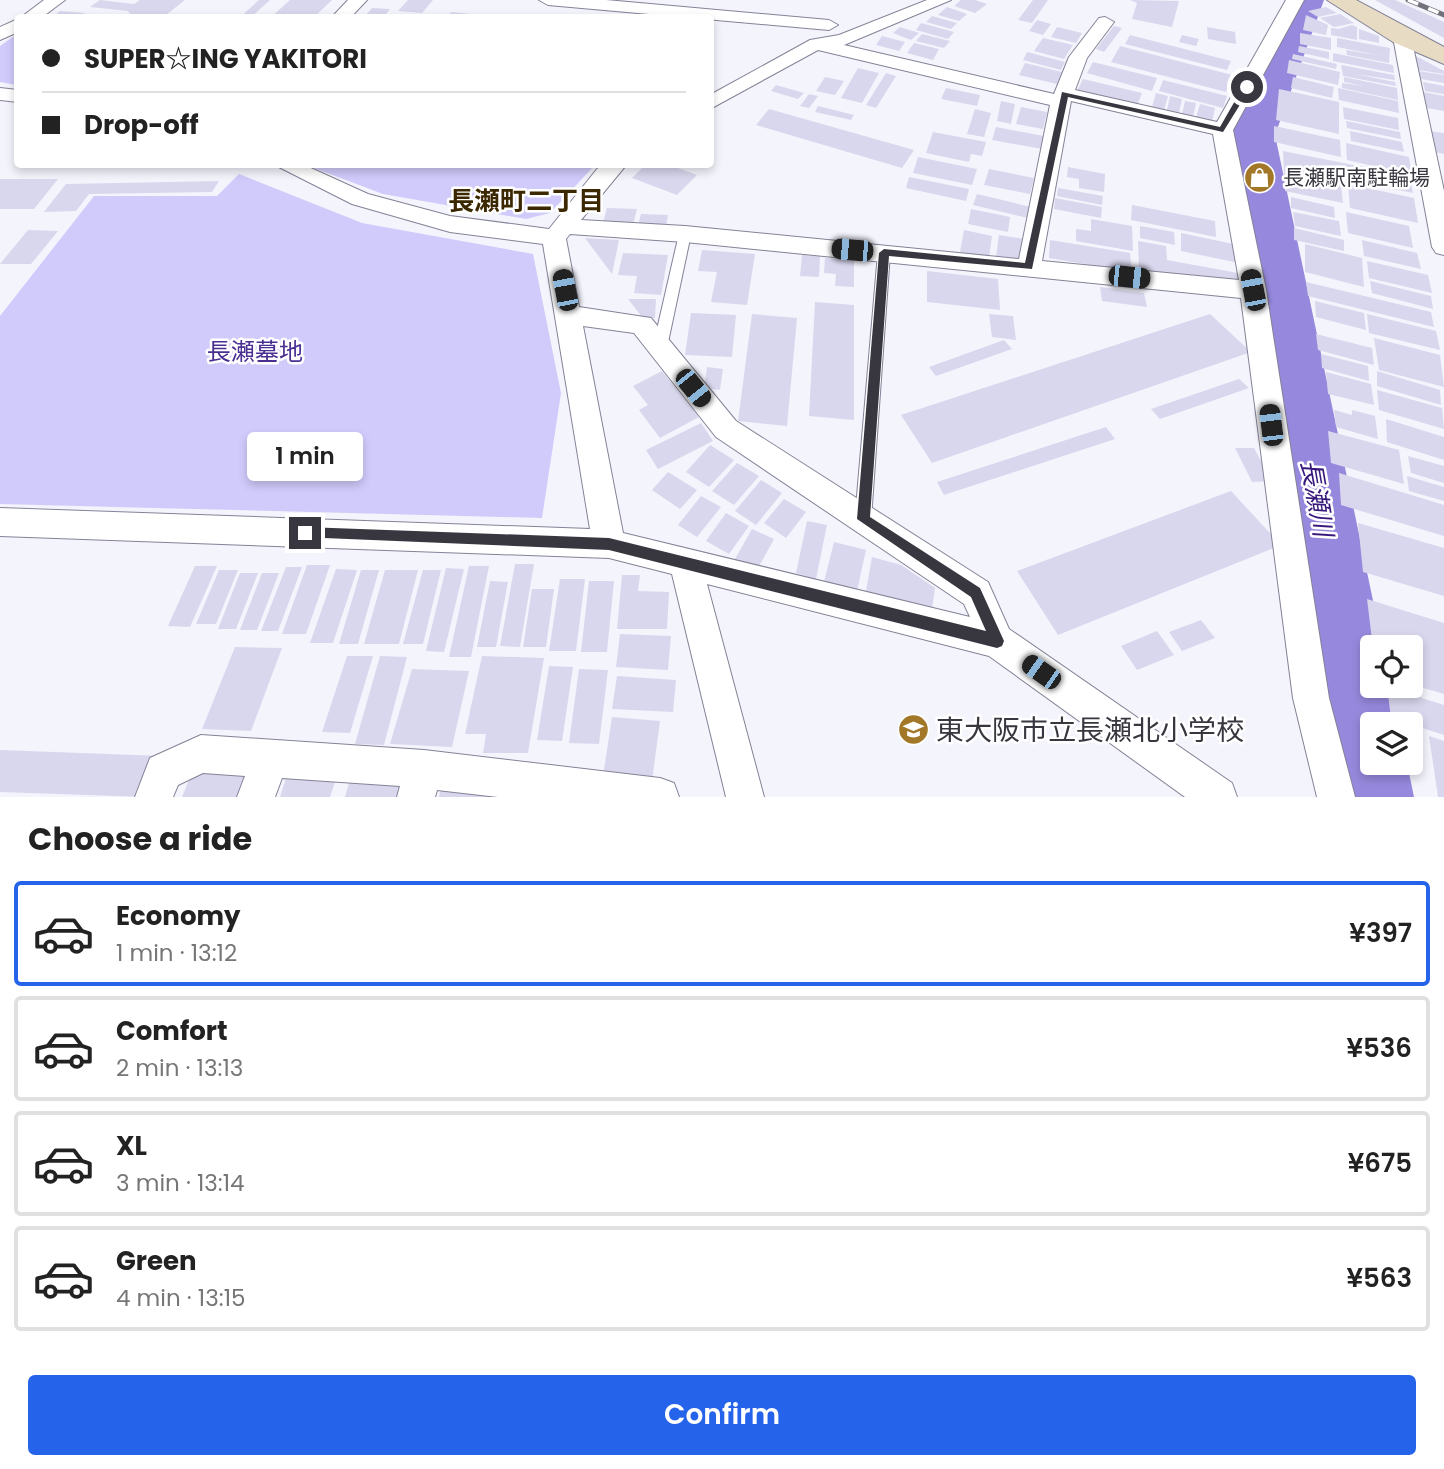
<!DOCTYPE html>
<meta charset="utf-8">
<style>
:root{--surface:#fff;--page:#f6f6f6;--text:#222;--muted:#767676;--line:#e0e0e0;--accent:#2563eb}
body{margin:0;font-family:Poppins,"Noto Sans JP",sans-serif;background:var(--page);color:var(--text);height:100vh;display:flex;flex-direction:column;font-size:26px;white-space:nowrap}
*{box-sizing:border-box;margin:0}
p{font-size:23px;color:var(--muted)}
.icon{flex:none;width:38px;height:38px;fill:none;stroke:currentColor;stroke-width:2;stroke-linecap:round;stroke-linejoin:round}
.map{position:relative;height:797px;overflow:hidden}
.drawer{display:flex;flex-direction:column;background:var(--surface);flex:1}
.drawer>*{flex:none}
.hud{position:absolute;left:14px;top:14px;width:700px;height:154px;border-radius:7px;box-shadow:0 4px 10px #0003;display:grid;align-content:center;height:154px;padding:0 28px;background:var(--surface)}
.tools{position:absolute;left:1360px;top:635px;display:grid;gap:14px}
.tools a{display:grid;place-items:center;width:63px;height:63px;border-radius:7px;background:var(--surface);box-shadow:0 4px 10px #0003;font-size:35px}
.end{position:absolute;width:32px;height:32px;margin:-16px;border:9px solid #383740;background:#fff;box-shadow:0 0 0 4px #fff}
.from{border-radius:50%}
.bubble{position:absolute;height:49px;border-radius:7px;background:var(--surface);box-shadow:0 4px 10px #0003;font-size:23px;font-weight:600;line-height:49px;text-align:center}
.car{position:absolute;width:21px;height:42px;margin:-21px -10px;border-radius:9px;box-shadow:0 0 5px 2px #0007;background:linear-gradient(#222 24%,#8ab4d8 0 40%,#222 0 76%,#8ab4d8 0 86%,#222 0)}
.hud b{display:flex;align-items:center;gap:24px;height:66px;font-size:26px}
.hud b+b{border-top:2px solid var(--line)}
.hud i{width:18px;height:18px;background:var(--text)}
ul{padding:0;list-style:none}
li{display:flex;align-items:center;gap:21px;height:105px;margin:0 14px 10px;padding:0 14px;border:4px solid var(--line);border-radius:7px}
li div{flex:1}
li b{display:block;font-size:26px}
li em{font-style:normal;font-weight:600}
li.on{border-color:var(--accent)}
li>.icon{width:63px;height:63px;stroke-width:1.5}
h2{padding:0 28px;font-size:32px;line-height:84px}
.cta{display:flex;gap:14px;margin-top:auto;padding:14px 28px}
.cta a{flex:1;height:80px;border-radius:7px;background:var(--accent);color:#fff;font-size:28px;font-weight:600;line-height:80px;text-align:center}
.map>svg:first-child{display:block}
</style>
<div class="map">
<svg width="1444" height="797" viewBox="0 0 1444 797">
<rect width="100%" height="100%" fill="#f4f4fd"/>
<g fill="#d0cbfb">
<path d="M17 34V85L0 82V46Z"/>
<path d="M306 165 595 164V165L550 213 526 219 383 194Z"/>
<path d="M239 174 362 223 533 254 561 393 542 518 0 504V316L94 196H217Z"/>
</g>
<g fill="none" stroke-linecap="round" stroke-linejoin="round">
<path fill="#9689dd" fill-rule="evenodd" d="M1286 0H1324L1275 135 1383 648H1372V686H1391L1399 724H1372V763H1407L1414 797H1326L1229 135Z"/>
</g>
<g fill="#d9d7ed">
<path d="M100 0 134 4 140 0H185L162 18H134L128 11 90 7Z"/>
<path d="M259 0H270L250 18H239Z"/>
<path d="M290 0H332L313 18H270Z"/>
<path d="M408 0H433L422 13 398 11Z"/>
<path d="M961 0H975L987 4 975 13 954 6Z"/>
<path d="M1033 0H1048L1032 23 1018 20Z"/>
<path d="M1130 0 1179 1 1172 27 1132 19 1137 3Z"/>
<path d="M1375 0H1395L1444 22V38Z"/>
<path d="M947 7 967 14 959 21 938 15Z"/>
<path d="M1326 7 1337 13 1318 17 1308 11Z"/>
<path d="M372 8 390 9 383 18H363Z"/>
<path d="M60 11 85 13 79 18H51Z"/>
<path d="M451 12 491 16V18H446Z"/>
<path d="M1340 14 1354 23 1334 27 1320 18Z"/>
<path d="M1306 15 1328 25 1326 35 1303 30Z"/>
<path d="M932 16 957 23 951 29 926 22Z"/>
<path d="M1037 20 1051 24 1043 35 1029 31Z"/>
<path d="M921 23 954 32 948 39 916 30Z"/>
<path d="M1352 25 1357 27V40L1331 35V28L1339 29Z"/>
<path d="M1114 26 1122 28 1104 52 1096 49Z"/>
<path d="M900 27 919 33 911 40 893 33Z"/>
<path d="M1057 27 1082 33 1076 43 1051 37Z"/>
<path d="M1207 27 1235 32 1236 44 1208 39Z"/>
<path d="M1359 29 1379 36V43L1359 39Z"/>
<path d="M1300 33 1331 38V50L1300 44Z"/>
<path d="M922 34 950 41 944 48 916 41Z"/>
<path d="M1130 35 1231 61 1227 70 1125 44Z"/>
<path d="M1182 35 1199 39 1196 46 1179 42Z"/>
<path d="M882 36 905 42 899 51 876 45Z"/>
<path d="M1043 38 1073 45 1064 59 1034 51Z"/>
<path d="M1337 38 1390 48 1389 63 1347 55 1346 50 1382 56 1337 47Z"/>
<path d="M914 43 939 49 933 60 907 53Z"/>
<path d="M1120 46 1232 75 1226 92 1111 62Z"/>
<path d="M1299 46 1329 52V59L1298 52Z"/>
<path d="M1027 52 1065 62 1061 70 1023 60Z"/>
<path d="M1333 53 1393 65 1394 73 1333 61Z"/>
<path d="M1293 54 1337 64 1336 69 1292 59Z"/>
<path d="M1414 55 1444 71V74L1418 70Z"/>
<path d="M1289 60 1340 72 1338 85 1287 73Z"/>
<path d="M1093 62 1157 78 1152 91 1087 73Z"/>
<path d="M1025 63 1062 72 1057 84 1019 75Z"/>
<path d="M1341 65 1394 75 1395 80 1355 74 1395 82 1396 86 1343 76Z"/>
<path d="M858 68 879 73 862 103 841 98Z"/>
<path d="M1418 71 1444 75V83L1421 79Z"/>
<path d="M886 73 896 76 876 108 866 105Z"/>
<path d="M825 77 844 81 835 95 816 91Z"/>
<path d="M1293 77 1334 87 1332 98 1291 88Z"/>
<path d="M1344 77 1397 88 1398 100 1342 88V83L1364 86 1344 82Z"/>
<path d="M1083 79 1142 93 1137 106 1077 91Z"/>
<path d="M1163 80 1227 96 1223 108 1159 91Z"/>
<path d="M1423 82 1444 86V94L1425 91Z"/>
<path d="M776 85 804 93 798 99 771 91Z"/>
<path d="M946 88 980 95 977 106 941 99Z"/>
<path d="M1338 88 1398 101 1399 113 1339 100Z"/>
<path d="M1279 89 1339 102V134L1276 120Z"/>
<path d="M1423 92 1444 96V111L1427 108Z"/>
<path d="M1156 93 1168 96 1164 110 1152 107Z"/>
<path d="M809 94 818 96 809 108 800 106Z"/>
<path d="M1170 96 1182 99 1179 113 1167 110Z"/>
<path d="M1001 101 1015 104 1011 124 997 121Z"/>
<path d="M1185 101 1196 103 1193 117 1182 114Z"/>
<path d="M1200 104 1215 108 1212 122 1196 118Z"/>
<path d="M818 106 854 115 851 120 815 112Z"/>
<path d="M1021 107 1047 112 1043 129 1016 124Z"/>
<path d="M1343 107 1398 118 1399 130 1344 119Z"/>
<path d="M769 109 914 150 902 168 756 125Z"/>
<path d="M975 109 991 113 984 137 967 134Z"/>
<path d="M1346 121 1400 132 1401 139 1347 128Z"/>
<path d="M1274 126 1340 140 1341 157 1274 142Z"/>
<path d="M996 127 1044 136 1042 149 992 140Z"/>
<path d="M1350 131 1402 142 1404 152 1351 141Z"/>
<path d="M1429 131 1444 133V154L1435 152Z"/>
<path d="M933 132 986 142 982 156 971 154 969 162 926 153Z"/>
<path d="M1346 143 1409 157 1412 175 1347 160Z"/>
<path d="M1283 151 1409 176 1413 193 1340 178 1343 203 1285 191Z"/>
<path d="M918 157 977 169 972 185 913 173Z"/>
<path d="M646 164H667L697 175 677 195 632 178Z"/>
<path d="M1068 167 1105 174 1104 192 1079 188V179L1067 177Z"/>
<path d="M989 169 1034 178 1030 194 984 185Z"/>
<path d="M909 177 969 189 966 201 906 188Z"/>
<path d="M0 179H58L34 209H0Z"/>
<path d="M219 181 212 192 89 194 76 211 44 212 66 184Z"/>
<path d="M1348 184 1414 198 1418 223 1350 208Z"/>
<path d="M1058 188 1103 196 1102 205 1057 196Z"/>
<path d="M977 194 1031 207 1028 218 973 205Z"/>
<path d="M1291 197 1334 207 1335 218 1291 208Z"/>
<path d="M1055 198 1102 207 1101 218 1054 209Z"/>
<path d="M1132 205 1215 221 1216 237 1131 220Z"/>
<path d="M607 208 637 209 633 225 603 223Z"/>
<path d="M971 209 1010 217 1008 232 968 224Z"/>
<path d="M1293 212 1339 221 1341 236 1295 226Z"/>
<path d="M1346 212 1409 226 1413 248 1348 233Z"/>
<path d="M641 214 668 215 666 228 638 226Z"/>
<path d="M1091 219 1132 226 1133 251 1076 241V229L1091 231Z"/>
<path d="M1140 226 1174 232 1175 245 1140 238Z"/>
<path d="M1294 228 1344 240V251L1294 240Z"/>
<path d="M28 230 58 231 31 264H0Z"/>
<path d="M964 230 992 236 989 258 960 252Z"/>
<path d="M1181 233 1238 245 1239 263 1181 251Z"/>
<path d="M999 235 1025 239 1023 261 996 257Z"/>
<path d="M585 238 619 240 612 274Z"/>
<path d="M1050 240 1130 253 1132 272 1049 258Z"/>
<path d="M1362 240 1417 253 1421 269 1364 256Z"/>
<path d="M1138 241 1166 246 1167 260 1238 273 1240 287 1139 268Z"/>
<path d="M1305 244 1362 258 1364 287 1305 272Z"/>
<path d="M702 250 755 254 747 305 711 302 717 272 698 271Z"/>
<path d="M623 253 668 255 661 295 634 293 637 276 618 275Z"/>
<path d="M802 255 820 256 819 277 800 276Z"/>
<path d="M825 258 854 260V287L835 286 836 274 824 273Z"/>
<path d="M1367 261 1428 275 1432 293 1369 278Z"/>
<path d="M927 271 998 279 1000 310 927 302Z"/>
<path d="M1370 281 1431 296 1433 309 1372 293Z"/>
<path d="M1306 282 1431 312 1434 327 1308 296Z"/>
<path d="M1100 287 1144 293 1147 307 1102 301Z"/>
<path d="M628 299H656L655 318 642 317Z"/>
<path d="M1315 301 1364 313 1366 330 1316 317Z"/>
<path d="M815 302 854 305V420L809 416Z"/>
<path d="M691 313 736 315 732 357 685 355Z"/>
<path d="M752 314 797 318 787 426 738 421Z"/>
<path d="M989 314 1013 316 1016 340 992 337Z"/>
<path d="M1210 314 1251 352 932 463 901 415Z"/>
<path d="M1367 314 1436 331 1440 350 1369 333Z"/>
<path d="M1316 334 1372 348 1374 365 1318 350Z"/>
<path d="M1374 338 1440 355 1444 387 1379 370Z"/>
<path d="M1004 340 1012 349 936 376 929 367Z"/>
<path d="M1321 354 1368 366 1369 381 1322 368Z"/>
<path d="M707 367 723 369 720 390 704 388Z"/>
<path d="M662 371 699 417 660 438 639 410 648 405 633 386Z"/>
<path d="M1377 371 1440 390 1441 405 1377 386Z"/>
<path d="M1326 372 1371 384 1374 405 1328 394Z"/>
<path d="M1239 379 1249 388 1160 419 1151 409Z"/>
<path d="M1377 390 1442 408 1444 429 1379 410Z"/>
<path d="M1334 410 1352 415V410L1375 416 1378 439 1336 427Z"/>
<path d="M1386 419 1444 437V460L1387 442Z"/>
<path d="M701 423 713 441 658 469 646 450Z"/>
<path d="M1106 427 1115 439 944 495 937 482Z"/>
<path d="M1328 431 1399 450 1404 484 1331 463Z"/>
<path d="M710 445 734 460 709 487 686 472Z"/>
<path d="M1235 448H1254L1272 481 1252 482Z"/>
<path d="M1408 456 1444 466V483L1411 473Z"/>
<path d="M737 463 759 476 734 505 712 491Z"/>
<path d="M668 472 697 490 680 509 652 490Z"/>
<path d="M1339 473 1444 505V536L1341 505Z"/>
<path d="M1407 476 1444 487V501L1409 491Z"/>
<path d="M761 480 782 493 756 525 735 511Z"/>
<path d="M1231 491 1281 545 1058 635 1017 571Z"/>
<path d="M701 496 721 507 697 537 678 525Z"/>
<path d="M784 499 806 512 786 538 764 523Z"/>
<path d="M726 513 749 526 729 554 706 541Z"/>
<path d="M807 521 827 525 816 579 796 573Z"/>
<path d="M1358 523 1444 548V596L1363 572Z"/>
<path d="M752 529 774 539 757 570 735 559Z"/>
<path d="M834 542 866 550 857 591 824 582Z"/>
<path d="M872 557 901 565 935 588 932 609 866 591Z"/>
<path d="M515 564H534L520 647 500 646Z"/>
<path d="M307 565H330L306 634H282Z"/>
<path d="M195 566H217L190 627 168 626Z"/>
<path d="M469 566H489L471 657H449Z"/>
<path d="M286 567H302L278 631H261Z"/>
<path d="M446 568 464 569 444 652 426 651Z"/>
<path d="M336 569 357 570 333 643H310Z"/>
<path d="M219 570H238L216 624H196Z"/>
<path d="M361 570H379L358 644H339Z"/>
<path d="M385 570H418L399 644H364Z"/>
<path d="M423 570H441L423 644H403Z"/>
<path d="M240 573H258L236 629H218Z"/>
<path d="M262 573H279L257 630H240Z"/>
<path d="M622 575H640L638 591 669 592 667 629H617Z"/>
<path d="M560 579H585L576 651H549Z"/>
<path d="M490 581 508 582 496 647H477Z"/>
<path d="M589 581H614L607 652H581Z"/>
<path d="M532 589H554L546 647H523Z"/>
<path d="M1367 599 1444 623V694L1410 684V648H1373Z"/>
<path d="M1201 620 1215 638 1182 651 1169 632Z"/>
<path d="M1157 631 1174 655 1137 670 1121 646Z"/>
<path d="M620 634 671 636 668 670 616 667Z"/>
<path d="M235 647 282 648 251 731 202 729Z"/>
<path d="M347 656H373L350 733 322 732Z"/>
<path d="M380 656 407 657 384 745 355 744Z"/>
<path d="M482 656 544 658 528 753H483L486 734H465Z"/>
<path d="M549 666 573 667 562 741 537 740Z"/>
<path d="M412 669 469 671 452 747 390 744Z"/>
<path d="M579 669 608 670 599 744 569 743Z"/>
<path d="M617 676 676 680 673 712 612 709Z"/>
<path d="M1387 687 1444 705V735L1391 718Z"/>
<path d="M612 717 660 721 652 781 603 776Z"/>
<path d="M1429 736 1444 741V797H1438Z"/>
<path d="M0 750 163 756 145 797 0 792Z"/>
<path d="M289 768 339 770 330 797H280Z"/>
<path d="M193 770 247 774 238 797H182Z"/>
<path d="M351 776H402L397 797H345Z"/>
<path d="M441 787 500 797H439Z"/>
</g>
<g fill="none" stroke-linecap="round" stroke-linejoin="round">
<defs>
<g id="lane">
<path d="M685 230 691 234 667 347 660 352 653 347 679 234Z"/>
<path d="M884 249 890 253 871 519 869 524 863 526 857 524 855 519 878 253Z"/>
</g>
<g id="street">
<path d="M44 0H65L41 18H20Z"/>
<path d="M348 0H367L350 18H331Z"/>
<path d="M539 0H606L829 20 838 25 829 30 548 5Z"/>
<path d="M927 0H951L844 45 1054 94 1069 57 1099 18 1105 17 1114 22 1087 58 1075 90 1217 122 1286 0H1304L1233 130 1266 290 1329 698 1355 797H1317L1293 698 1241 298 685 242 570 234 566 239 579 307 651 318 736 421 988 582 1009 629 1232 783 1237 797H1185L989 656 707 584 764 797H726L672 574 609 558 0 536V508L590 529 543 244 450 232 352 204 273 164H302L368 194 450 216 549 229 597 169 603 164H627L581 220 685 226 1019 259 1050 105 818 50 710 109V95L810 40 839 35ZM1071 101 1213 134 1239 280 1042 261ZM583 326 634 333 716 437 964 604 970 617 623 533Z"/>
<path d="M18 19V32L0 40V27Z"/>
<path d="M1402 32 1411 37 1444 191V255L1436 253 1432 247 1393 37Z"/>
<path d="M0 88 18 90V102L0 100Z"/>
<path d="M201 735 424 750 660 778 674 783 679 797H498L437 790 435 797H397L400 786 282 778 275 797H237L245 776 203 773 178 785 173 797H135L150 758Z"/>
</g>
<path id="secondary" d="M1327 0H1356L1444 47V64L1393 42Z"/>
</defs>
<use href="#lane" stroke="#848296" stroke-width="2"/>
<use href="#street" stroke="#848296" stroke-width="2"/>
<use href="#secondary" stroke="#848296" stroke-width="2"/>
<use href="#lane" fill="#fff" fill-rule="evenodd"/>
<use href="#street" fill="#fff" fill-rule="evenodd"/>
<use href="#secondary" fill="#e8dbc4" fill-rule="evenodd"/>
<defs>
<path id="rail" d="M1408 0 1444 15"/>
</defs>
<use href="#rail" stroke="#73727b" stroke-width="5"/>
<use href="#rail" stroke="#fff" stroke-width="3.5" stroke-dasharray="11" stroke-linecap="butt"/>
</g>
<path fill="#383740" d="M1244 85 1251 87 1223 132 1068 97 1032 269 889 256 870 517 980 588 1004 641 1002 646 997 648 609 550 300 537V529L305 527 609 538 986 631 971 597 857 519 879 253 884 249 1025 263 1062 92 1220 127Z"/>
<defs>
<symbol id="shop-disc" viewBox="-11 -11 22 22"><circle r="9.5" fill="#a27728" stroke="#fff"/><path d="M-5-2.5h2.3a2.7 3.5 0 0 1 5.4 0H5L5.5 6h-11ZM-1.5-2.5h3a1.5 2.3 0 0 0-3 0Z" fill="#fff"/></symbol>
<symbol id="school-disc" viewBox="-11 -11 22 22"><circle r="9.5" fill="#a27728" stroke="#fff"/><path d="M0-5L7-2L0 1L-7-2ZM-4 1L0 2.5L4 1V4Q0 6-4 4Z" fill="#fff"/></symbol>
</defs>
<g fill-rule="evenodd">
<use href="#shop-disc" x="1242" y="160" width="35" height="35"/>
<use href="#school-disc" x="896" y="712" width="35" height="35"/>
</g>
<g text-anchor="middle" stroke-width="5" stroke-linejoin="round" paint-order="stroke">
<g font-size="21" fill="#383740" stroke="#fff" text-anchor="start">
<text x="1283" y="185">長瀬駅南駐輪場</text>
</g>
<g font-size="24" fill="#492f91" stroke="#fff">
<text x="255" y="360">長瀬墓地</text>
</g>
<g font-size="26" font-weight="bold" fill="#3b2700" stroke="#fff">
<text x="526" y="210">長瀬町二丁目</text>
</g>
<g font-size="26" font-style="italic" fill="#38187b" stroke="#fff">
<text transform="translate(1317 498) rotate(80)" y="9">長瀬川</text>
</g>
<g font-size="28" fill="#383740" stroke="#fff" text-anchor="start">
<text x="936" y="740">東大阪市立長瀬北小学校</text>
</g>
</g>
</svg>
<div class="tools">
<a><svg class="icon" aria-label="locate" viewBox="0 0 24 24"><circle cx="12" cy="12" r="6"/><path d="M12 2v4M12 18v4M2 12h4M18 12h4"/></svg></a>
<a><svg class="icon" aria-label="layers" viewBox="0 0 24 24"><path d="M12 4l9 5-9 5-9-5zM3 14l9 5 9-5"/></svg></a>
</div>
<i class="end from" style="left:1247px;top:87px"></i>
<i class="end" style="left:305px;top:533px"></i>
<div class="bubble" style="left:247px;top:432px;width:116px">1 min</div>
<i class="car" style="left:852px;top:250px;rotate:275deg"></i>
<i class="car" style="left:1129px;top:277px;rotate:96deg"></i>
<i class="car" style="left:565px;top:290px;rotate:349deg"></i>
<i class="car" style="left:1253px;top:290px;rotate:349deg"></i>
<i class="car" style="left:693px;top:388px;rotate:141deg"></i>
<i class="car" style="left:1271px;top:425px;rotate:353deg"></i>
<i class="car" style="left:1041px;top:672px;rotate:305deg"></i>
<div class="hud">
<b><i class="from"></i>SUPER☆ING YAKITORI</b>
<b><i></i>Drop-off</b>
</div>
</div>
<section class="drawer">
<h2>Choose a ride</h2>
<ul>
<li class="on"><svg class="icon" aria-label="car" viewBox="0 0 24 24"><path d="M5 17H2v-5l4-1 3-4h7l3 4 3 1v5h-3M9 17h6M6 11h13"/><circle cx="7" cy="17" r="2"/><circle cx="17" cy="17" r="2"/></svg><div><b>Economy</b><p>1 min · 13:12</p></div><em>¥397</em></li>
<li><svg class="icon" aria-label="car" viewBox="0 0 24 24"><path d="M5 17H2v-5l4-1 3-4h7l3 4 3 1v5h-3M9 17h6M6 11h13"/><circle cx="7" cy="17" r="2"/><circle cx="17" cy="17" r="2"/></svg><div><b>Comfort</b><p>2 min · 13:13</p></div><em>¥536</em></li>
<li><svg class="icon" aria-label="car" viewBox="0 0 24 24"><path d="M5 17H2v-5l4-1 3-4h7l3 4 3 1v5h-3M9 17h6M6 11h13"/><circle cx="7" cy="17" r="2"/><circle cx="17" cy="17" r="2"/></svg><div><b>XL</b><p>3 min · 13:14</p></div><em>¥675</em></li>
<li><svg class="icon" aria-label="car" viewBox="0 0 24 24"><path d="M5 17H2v-5l4-1 3-4h7l3 4 3 1v5h-3M9 17h6M6 11h13"/><circle cx="7" cy="17" r="2"/><circle cx="17" cy="17" r="2"/></svg><div><b>Green</b><p>4 min · 13:15</p></div><em>¥563</em></li>
</ul>
<div class="cta"><a>Confirm</a></div>
</section>
